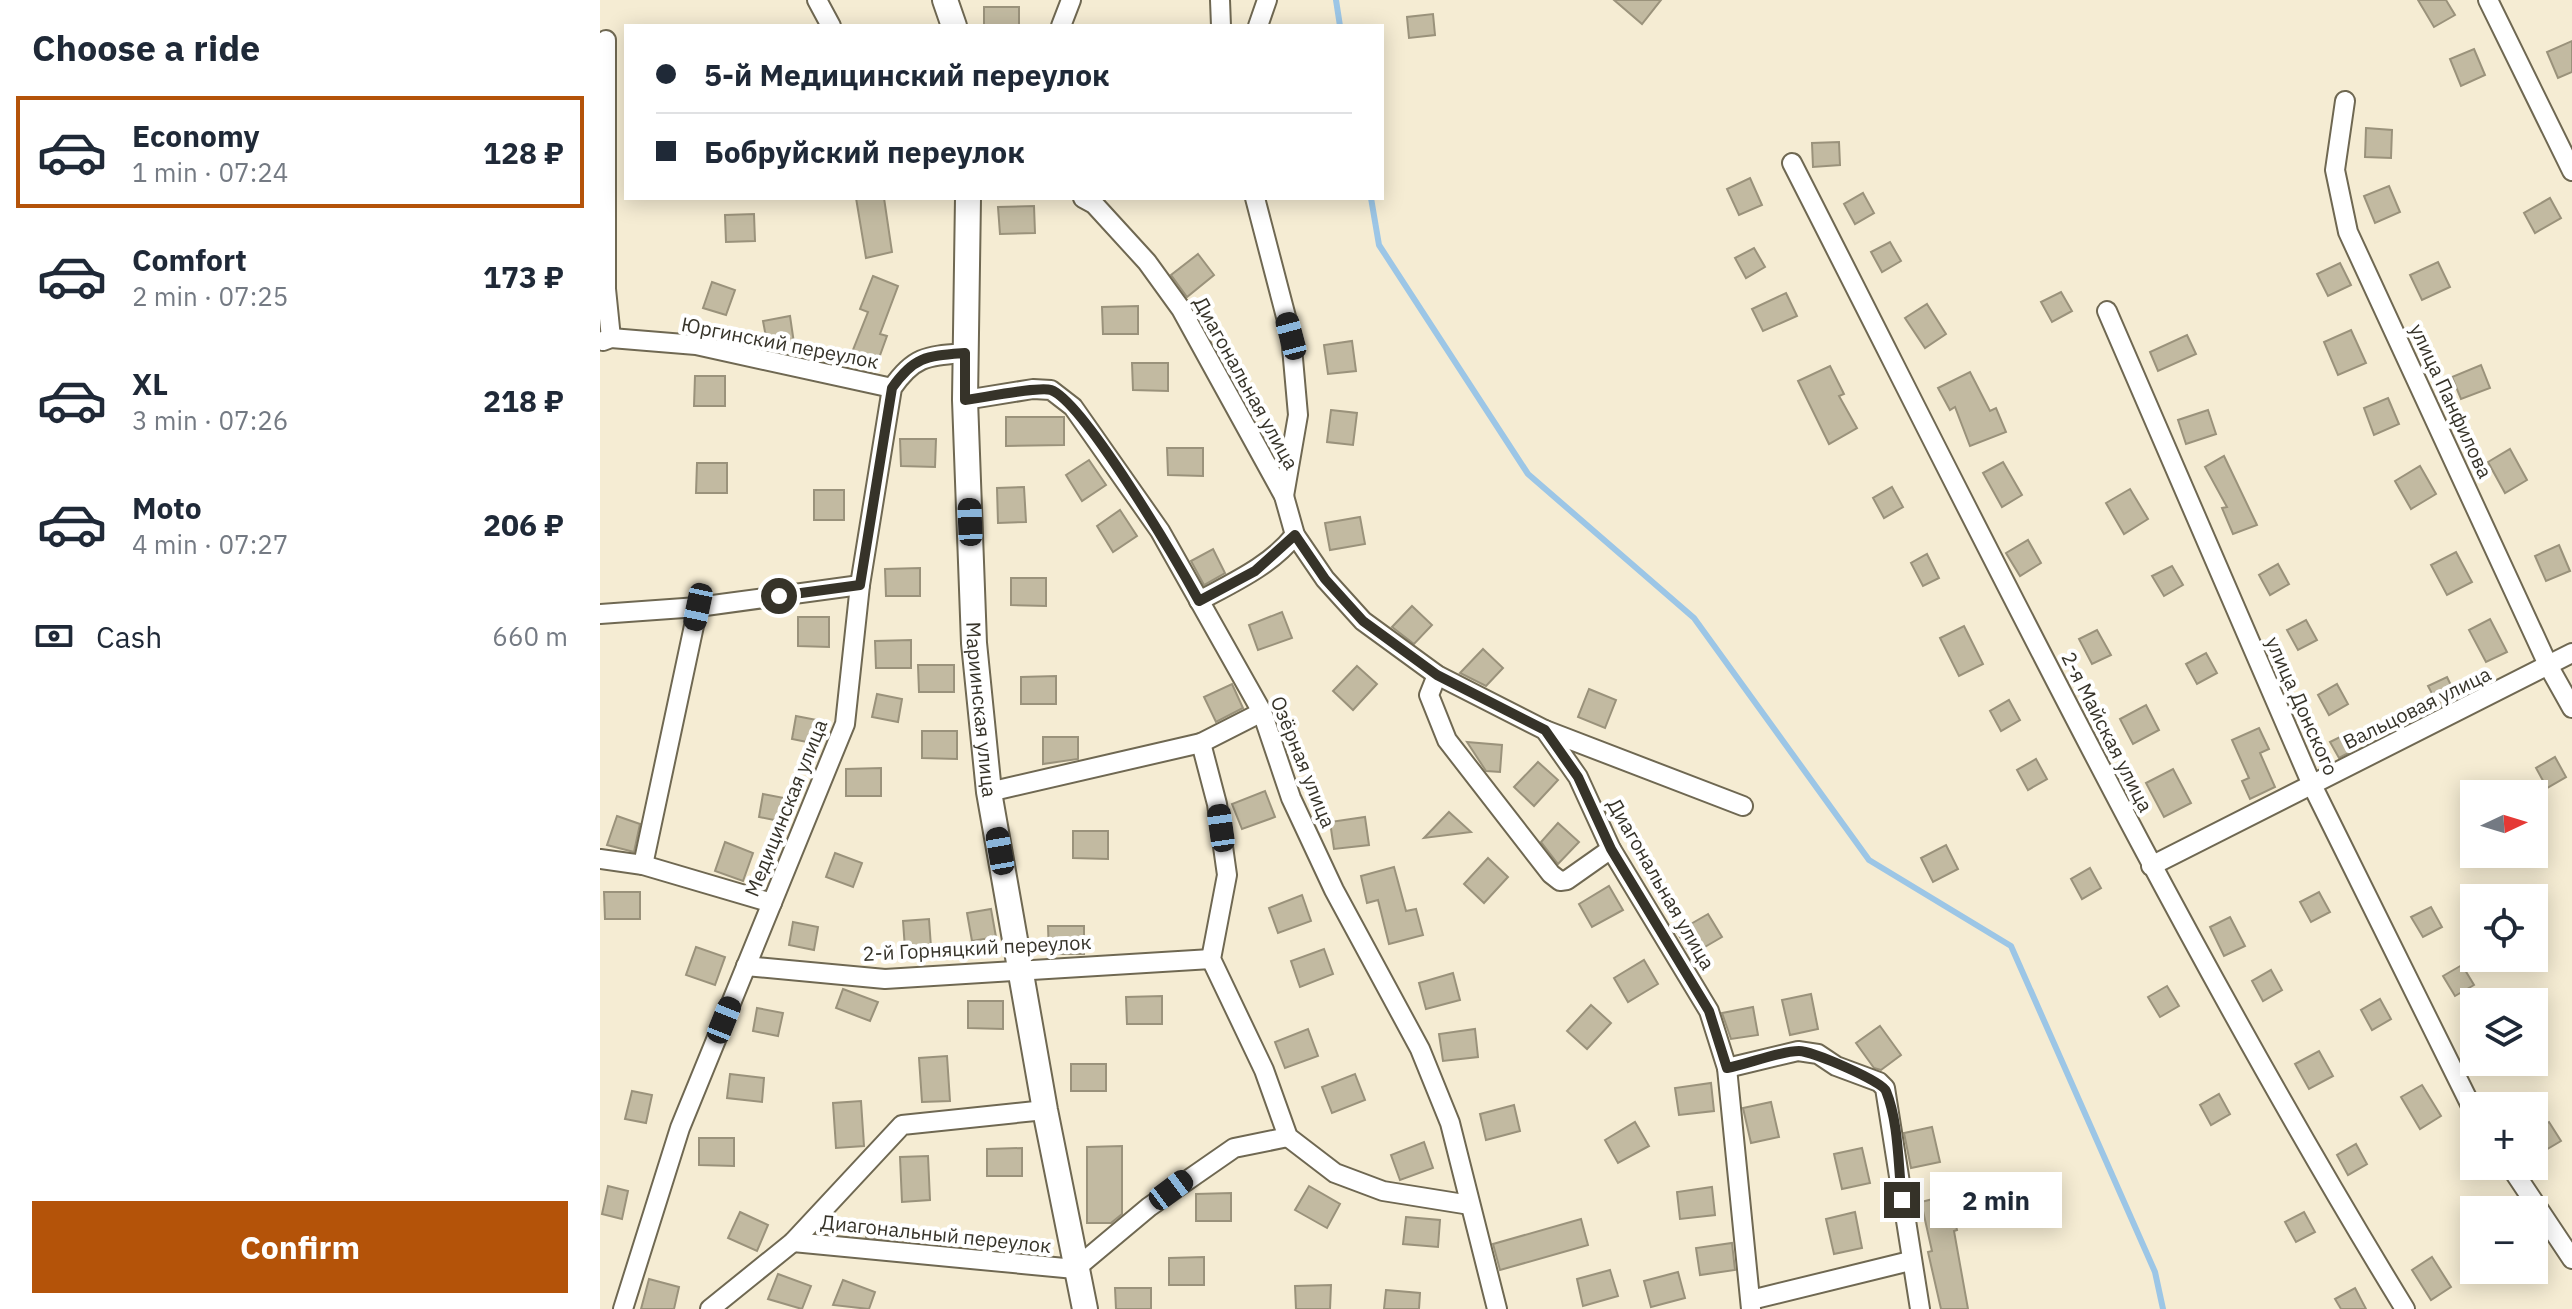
<!DOCTYPE html>
<meta charset="utf-8">
<style>
:root{--surface:#fff;--page:#f6f6f7;--text:#1f2937;--muted:#747a83;--line:#e0e1e3;--accent:#b45309}
body{margin:0;font-family:"IBM Plex Sans",sans-serif;background:var(--page);color:var(--text);height:100vh;display:flex;flex-direction:column;font-size:30px;white-space:nowrap}
*{box-sizing:border-box;margin:0}
p{font-size:26px;color:var(--muted)}
.icon{flex:none;width:44px;height:44px;fill:none;stroke:currentColor;stroke-width:2;stroke-linecap:round;stroke-linejoin:round}
.map{position:relative;flex:1;overflow:hidden}
.sheet{display:flex;flex-direction:column;background:var(--surface);width:600px}
.sheet>*{flex:none}
.guide{position:absolute;left:24px;top:24px;width:760px;height:176px;border-radius:0px;box-shadow:0 4px 20px #0003;display:grid;align-content:center;height:176px;padding:0 32px;background:var(--surface)}
.needle{width:52px;rotate:86deg}
.fabs{position:absolute;left:1860px;top:780px;display:grid;gap:16px}
.fabs a{display:grid;place-items:center;width:88px;height:88px;border-radius:0px;background:var(--surface);box-shadow:0 4px 20px #0003;font-size:40px}
.end{position:absolute;width:36px;height:36px;margin:-18px;border:10px solid #363329;background:#fff;box-shadow:0 0 0 4px #fff}
.from{border-radius:50%}
.bubble{position:absolute;height:56px;border-radius:0px;background:var(--surface);box-shadow:0 4px 20px #0003;font-size:26px;font-weight:700;line-height:56px;text-align:center}
.car{position:absolute;width:24px;height:48px;margin:-24px -12px;border-radius:10px;box-shadow:0 0 6px 2px #0007;background:linear-gradient(#222 24%,#8ab4d8 0 40%,#222 0 76%,#8ab4d8 0 86%,#222 0)}
.guide b{display:flex;align-items:center;gap:28px;height:76px;font-size:30px}
.guide b+b{border-top:2px solid var(--line)}
.guide i{width:20px;height:20px;background:var(--text)}
ul{padding:0;list-style:none}
li{display:flex;align-items:center;gap:24px;height:112px;margin:0 16px 12px;padding:0 16px;border:4px solid transparent;border-radius:0px}
li div{flex:1}
li b{display:block;font-size:30px}
li em{font-style:normal;font-weight:700}
li.active{border-color:var(--accent)}
li>.icon{width:72px;height:72px;stroke-width:1.5}
h2{padding:0 32px;font-size:36px;line-height:96px}
.pay{display:flex;align-items:center;gap:20px;height:88px;padding:0 32px;font-size:30px}
.pay p{margin-inline-start:auto}
.cta{display:flex;gap:16px;margin-top:auto;padding:16px 32px}
.cta a{flex:1;height:92px;border-radius:0px;background:var(--accent);color:#fff;font-size:32px;font-weight:700;line-height:92px;text-align:center}
main{display:flex;flex:1;min-height:0}
.map>svg:first-child{display:block}
</style>
<main>
<section class="sheet">
<h2>Choose a ride</h2>
<ul>
<li class="active"><svg class="icon" aria-label="car" viewBox="0 0 24 24"><path d="M5 17H2v-5l4-1 3-4h7l3 4 3 1v5h-3M9 17h6M6 11h13"/><circle cx="7" cy="17" r="2"/><circle cx="17" cy="17" r="2"/></svg><div><b>Economy</b><p>1 min · 07:24</p></div><em>128 ₽</em></li>
<li><svg class="icon" aria-label="car" viewBox="0 0 24 24"><path d="M5 17H2v-5l4-1 3-4h7l3 4 3 1v5h-3M9 17h6M6 11h13"/><circle cx="7" cy="17" r="2"/><circle cx="17" cy="17" r="2"/></svg><div><b>Comfort</b><p>2 min · 07:25</p></div><em>173 ₽</em></li>
<li><svg class="icon" aria-label="car" viewBox="0 0 24 24"><path d="M5 17H2v-5l4-1 3-4h7l3 4 3 1v5h-3M9 17h6M6 11h13"/><circle cx="7" cy="17" r="2"/><circle cx="17" cy="17" r="2"/></svg><div><b>XL</b><p>3 min · 07:26</p></div><em>218 ₽</em></li>
<li><svg class="icon" aria-label="car" viewBox="0 0 24 24"><path d="M5 17H2v-5l4-1 3-4h7l3 4 3 1v5h-3M9 17h6M6 11h13"/><circle cx="7" cy="17" r="2"/><circle cx="17" cy="17" r="2"/></svg><div><b>Moto</b><p>4 min · 07:27</p></div><em>206 ₽</em></li>
</ul>
<div class="pay"><svg class="icon" aria-label="cash" viewBox="0 0 24 24"><path d="M3 7h18v10H3z"/><circle cx="12" cy="12" r="2"/></svg>Cash<p>660 m</p></div>
<div class="cta"><a>Confirm</a></div>
</section>
<div class="map">
<svg width="1972" height="1309" viewBox="0 0 1972 1309">
<rect width="100%" height="100%" fill="#f5ecd3"/>
<g fill="none" stroke-linecap="round" stroke-linejoin="round">
<g stroke="#9cc6e6" stroke-width="6">
<path d="M736 0 740 26"/>
<path d="M771 198 779 245 928 474 1094 618 1269 860 1411 946 1555 1272 1563 1309"/>
</g>
</g>
<g fill="#c2baa1" stroke="#9a927b" stroke-width="2">
<path d="M1014 0H1061L1042 24Z"/>
<path d="M1818 0H1846L1855 15 1834 27Z"/>
<rect x="384" y="7" width="35" height="19"/>
<path d="M833 14 835 35 809 38 807 17Z"/>
<path d="M1972 41V72L1958 78 1947 52Z"/>
<path d="M1874 49 1885 75 1861 86 1850 59Z"/>
<path d="M1766 128 1792 130 1791 158 1765 157Z"/>
<path d="M1239 142 1240 165 1213 167 1212 143Z"/>
<path d="M1150 178 1162 205 1139 215 1127 189Z"/>
<path d="M1789 186 1800 212 1775 223 1764 196Z"/>
<path d="M1263 193 1274 213 1255 224 1244 204Z"/>
<path d="M256 198H284L292 252 266 258Z"/>
<path d="M1950 198 1961 218 1935 233 1924 213Z"/>
<path d="M434 206 435 233 400 234 398 207Z"/>
<path d="M154 214 155 241 126 242 125 215Z"/>
<path d="M1290 242 1301 261 1282 272 1271 252Z"/>
<path d="M1154 248 1165 267 1146 278 1135 258Z"/>
<path d="M598 254 614 275 587 297 571 275Z"/>
<path d="M1838 262 1850 287 1822 300 1810 275Z"/>
<path d="M1740 263 1751 285 1728 296 1717 274Z"/>
<path d="M273 276 298 286 280 334 287 336 275 369 249 360 268 312 260 309Z"/>
<path d="M112 282 135 290 126 315 103 308Z"/>
<path d="M1461 292 1472 311 1452 322 1441 302Z"/>
<path d="M1186 293 1197 316 1163 331 1152 309Z"/>
<path d="M1327 304 1346 334 1325 348 1305 318Z"/>
<path d="M538 306V334H503L502 307Z"/>
<path d="M190 316 195 350 168 348 163 321Z"/>
<path d="M1751 330 1766 363 1738 375 1724 342Z"/>
<path d="M1587 335 1596 354 1558 371 1550 352Z"/>
<path d="M752 341 756 371 728 374 724 345Z"/>
<path d="M532 363H568V391L533 390Z"/>
<path d="M1881 365 1890 388 1861 399 1852 377Z"/>
<path d="M1230 366 1244 394 1239 396 1257 428 1229 444 1198 381Z"/>
<path d="M1370 372 1390 411 1396 408 1406 432 1370 446 1355 407 1350 410 1338 388Z"/>
<path d="M95 376H125V406H94Z"/>
<path d="M1788 398 1799 424 1774 435 1764 408Z"/>
<path d="M731 410 757 413 753 445 727 442Z"/>
<path d="M1608 410 1616 434 1586 444 1578 420Z"/>
<path d="M406 417H464V445L406 446Z"/>
<path d="M300 439H336L335 467 301 466Z"/>
<path d="M567 448H603V476L568 475Z"/>
<path d="M1910 449 1927 480 1905 493 1888 462Z"/>
<path d="M1624 456 1657 525 1633 534 1622 508 1627 507 1605 467Z"/>
<path d="M489 460 506 485 482 501 466 475Z"/>
<path d="M1403 462 1422 495 1402 507 1383 473Z"/>
<path d="M97 463H127V493H96Z"/>
<path d="M1820 466 1836 494 1811 509 1795 481Z"/>
<path d="M424 487 426 522 398 523 397 488Z"/>
<path d="M1292 487 1303 507 1284 518 1273 498Z"/>
<path d="M1530 489 1548 519 1524 534 1506 503Z"/>
<rect x="214" y="490" width="30" height="30"/>
<path d="M520 510 537 536 513 552 497 526Z"/>
<path d="M760 517 765 544 730 550 725 523Z"/>
<path d="M1428 540 1441 563 1420 576 1406 553Z"/>
<path d="M1959 545 1970 571 1946 581 1935 556Z"/>
<path d="M613 549 625 573 604 585 591 561Z"/>
<path d="M1856 552 1872 582 1847 595 1831 565Z"/>
<path d="M1327 554 1339 578 1323 586 1311 563Z"/>
<path d="M1678 564 1689 584 1670 595 1659 575Z"/>
<path d="M1572 566 1583 585 1564 596 1552 576Z"/>
<path d="M320 568V596H286L285 569Z"/>
<path d="M411 578H446V606L411 605Z"/>
<path d="M812 606 832 625 814 644 792 627Z"/>
<path d="M682 612 692 638 658 650 649 625Z"/>
<path d="M198 617H229V647L198 646Z"/>
<path d="M1890 619 1907 652 1886 662 1869 630Z"/>
<path d="M1706 620 1717 640 1698 650 1687 630Z"/>
<path d="M1364 626 1383 664 1359 676 1340 638Z"/>
<path d="M1497 630 1511 655 1492 664 1479 639Z"/>
<path d="M311 640V668H276L275 641Z"/>
<path d="M883 649 903 668 886 686 860 673Z"/>
<path d="M1606 653 1617 673 1597 684 1586 664Z"/>
<path d="M318 665H354V692H319Z"/>
<path d="M757 666 777 684 753 710 733 691Z"/>
<path d="M456 676V704H421V677Z"/>
<path d="M1847 677 1857 698 1839 707 1828 686Z"/>
<path d="M632 684 643 708 616 722 604 697Z"/>
<path d="M1737 684 1748 704 1729 715 1718 695Z"/>
<path d="M989 689 1016 700 1005 728 978 717Z"/>
<path d="M277 694 302 699 298 722 272 717Z"/>
<path d="M1409 700 1420 720 1401 731 1390 711Z"/>
<path d="M1546 705 1559 730 1533 744 1520 719Z"/>
<path d="M196 716 222 721 217 744 192 739Z"/>
<path d="M1659 728 1669 749 1660 753 1675 787 1650 799 1642 781 1649 778 1632 740Z"/>
<path d="M322 731H357V759L322 758Z"/>
<path d="M1750 732 1758 748 1739 758 1730 742Z"/>
<path d="M443 737H478V759L443 764Z"/>
<path d="M867 742 902 745 900 772 886 771Z"/>
<path d="M1955 757 1966 777 1947 788 1936 768Z"/>
<path d="M1436 759 1447 779 1428 790 1417 770Z"/>
<path d="M938 762 958 780 934 806 914 787Z"/>
<path d="M281 768V796H246V769Z"/>
<path d="M1573 769 1591 803 1564 817 1546 783Z"/>
<path d="M665 791 675 817 642 829 632 804Z"/>
<path d="M163 794 189 799 184 822 159 817Z"/>
<path d="M849 812 871 832 824 838Z"/>
<path d="M17 816 40 824 34 852 7 845Z"/>
<path d="M765 817 769 845 734 849 730 822Z"/>
<path d="M958 823 979 842 958 864 941 842Z"/>
<path d="M473 831H508V859L473 858Z"/>
<path d="M125 842 153 853 143 881 115 871Z"/>
<path d="M1346 845 1358 869 1333 882 1321 858Z"/>
<path d="M235 853 262 863 253 887 226 877Z"/>
<path d="M888 858 908 877 884 903 864 884Z"/>
<path d="M794 867 806 911 816 909 823 935 789 944 778 900 767 903 761 876Z"/>
<path d="M1490 868 1501 888 1482 899 1471 879Z"/>
<path d="M1009 886 1023 910 992 927 979 904Z"/>
<path d="M4 892H40V919H5Z"/>
<path d="M1719 892 1730 912 1711 922 1700 902Z"/>
<path d="M702 895 711 921 678 933 669 908Z"/>
<path d="M1831 907 1842 927 1823 937 1811 917Z"/>
<path d="M391 909 396 937 372 941 367 913Z"/>
<path d="M1108 914 1122 937 1091 955 1077 932Z"/>
<path d="M1630 917 1645 946 1624 956 1610 927Z"/>
<path d="M329 919 331 947 305 949 303 921Z"/>
<path d="M193 922 218 927 214 950 189 945Z"/>
<path d="M448 926H484V954H449Z"/>
<path d="M96 947 125 957 115 985 86 975Z"/>
<path d="M724 949 733 974 700 987 691 961Z"/>
<path d="M1044 960 1058 984 1028 1002 1014 978Z"/>
<path d="M1862 965 1874 985 1855 996 1843 976Z"/>
<path d="M1671 970 1682 990 1663 1001 1652 981Z"/>
<path d="M853 973 860 1000 826 1009 819 983Z"/>
<path d="M1567 986 1579 1006 1560 1017 1548 997Z"/>
<path d="M243 989 278 1002 270 1021 236 1008Z"/>
<path d="M1211 994 1218 1029 1190 1035 1182 1000Z"/>
<path d="M562 996V1024H527L526 997Z"/>
<path d="M1780 999 1791 1019 1772 1030 1761 1010Z"/>
<path d="M368 1001H403V1029L368 1028Z"/>
<path d="M991 1005 1011 1023 987 1049 967 1031Z"/>
<path d="M1153 1007 1158 1035 1131 1039 1122 1013Z"/>
<path d="M157 1008 183 1013 178 1036 153 1031Z"/>
<path d="M1280 1026 1301 1055 1281 1070 1274 1068 1256 1043Z"/>
<path d="M708 1029 718 1056 685 1068 675 1042Z"/>
<path d="M875 1029 878 1057 843 1061 839 1034Z"/>
<path d="M1719 1051 1733 1076 1709 1089 1695 1064Z"/>
<path d="M347 1056 350 1101 322 1102 319 1058Z"/>
<rect x="471" y="1064" width="35" height="27"/>
<path d="M130 1074 164 1078 162 1102 127 1098Z"/>
<path d="M755 1074 765 1100 732 1113 722 1087Z"/>
<path d="M1111 1083 1114 1111 1079 1115 1075 1088Z"/>
<path d="M1822 1085 1841 1116 1820 1129 1801 1097Z"/>
<path d="M32 1091 52 1095 46 1123 25 1119Z"/>
<path d="M1619 1094 1630 1114 1611 1125 1600 1105Z"/>
<path d="M261 1101 264 1146 236 1148 233 1103Z"/>
<path d="M1171 1102 1179 1137 1151 1143 1143 1108Z"/>
<path d="M914 1105 920 1131 886 1140 880 1114Z"/>
<path d="M1035 1122 1049 1146 1018 1163 1005 1140Z"/>
<path d="M1949 1122 1961 1141 1934 1157V1131Z"/>
<path d="M1332 1127 1340 1162 1311 1168 1304 1133Z"/>
<path d="M99 1138H134V1166L99 1165Z"/>
<path d="M824 1142 833 1168 800 1180 791 1155Z"/>
<path d="M1756 1144 1767 1164 1748 1175 1737 1155Z"/>
<path d="M522 1146V1214L511 1223H487V1147Z"/>
<path d="M422 1148V1176H387V1149Z"/>
<path d="M1262 1148 1270 1183 1242 1189 1234 1154Z"/>
<path d="M328 1156 330 1200 302 1202 300 1157Z"/>
<path d="M8 1186 28 1191 22 1219 2 1214Z"/>
<path d="M709 1186 740 1204 727 1228 695 1210Z"/>
<path d="M1112 1187 1115 1215 1080 1219 1077 1192Z"/>
<path d="M631 1193V1221H596V1194Z"/>
<path d="M1349 1195 1357 1230 1354 1231 1368 1309H1341L1328 1252 1332 1251 1321 1202Z"/>
<path d="M140 1212 168 1225 157 1251 128 1238Z"/>
<path d="M1255 1212 1262 1248 1234 1254 1226 1219Z"/>
<path d="M1704 1212 1715 1232 1696 1242 1685 1222Z"/>
<path d="M806 1217 840 1220 838 1247 803 1244Z"/>
<path d="M981 1219 988 1245 900 1270 893 1244Z"/>
<path d="M269 1222 298 1227 296 1240 266 1237Z"/>
<path d="M1132 1243 1135 1270 1100 1275 1096 1248Z"/>
<path d="M604 1257V1285H569V1258Z"/>
<path d="M1832 1257 1851 1287 1831 1300 1812 1270Z"/>
<path d="M1010 1270 1018 1296 983 1306 977 1279Z"/>
<path d="M1078 1272 1085 1298 1051 1307 1044 1281Z"/>
<path d="M178 1274 211 1286 202 1309 168 1299Z"/>
<path d="M49 1279 79 1287 74 1309H41Z"/>
<path d="M243 1280 275 1292 269 1309 233 1305Z"/>
<path d="M731 1285 730 1309H696L695 1286Z"/>
<path d="M515 1288H551V1309H516Z"/>
<path d="M1755 1288 1766 1309H1741L1735 1299Z"/>
<path d="M786 1290 820 1293 819 1309H784Z"/>
</g>
<g fill="none" stroke-linecap="round" stroke-linejoin="round">
<defs>
<g id="street">
<path d="M217 0 231 26"/>
<path d="M620 0 621 26"/>
<path d="M1888 0 1972 171"/>
<path d="M461 26 471 0"/>
<path d="M658 26 667 0"/>
<path d="M6 40V289L11 338"/>
<path d="M1745 101 1735 170 1748 232 1949 667 1972 708"/>
<path d="M1192 163C1389 549 1578 939 1805 1309"/>
<path d="M483 198 494 204 547 262 581 309 684 496 695 535 725 579 763 621 837 675 945 730 978 777 1011 849 1109 1011 1127 1068 1151 1309"/>
<path d="M655 198 691 336 698 415 684 496"/>
<path d="M1507 311 1712 785 1874 1112"/>
<path d="M3 341 11 338 96 345 292 388"/>
<path d="M365 400 433 389 451 390 473 407 560 531 662 712 691 798 734 890 820 1049 850 1123 897 1309"/>
<path d="M599 601C634 582 670 566 695 535"/>
<path d="M0 614 98 607 260 585"/>
<path d="M837 675 829 695 847 740 951 874 960 881 967 880 1011 849"/>
<path d="M945 730 1143 806"/>
<path d="M601 743 617 804 627 875 611 959 664 1070 688 1137 735 1173 783 1191 870 1205"/>
<path d="M389 792 601 743 662 712"/>
<path d="M0 859 43 865 172 903"/>
<path d="M43 865 98 607"/>
<path d="M1551 866 1972 653"/>
<path d="M146 966 285 979 611 959"/>
<path d="M1127 1068 1198 1051 1218 1054 1236 1066 1279 1082 1285 1088 1320 1309"/>
<path d="M1910 1166 1972 1259"/>
<path d="M193 1242 475 1269 549 1207 634 1148 688 1137"/>
<path d="M1151 1300 1310 1261"/>
<path d="M23 1309 80 1128 245 724 260 585 292 388C314 356 327 356 365 353"/>
<path d="M110 1309 193 1242 302 1125 445 1110"/>
</g>
<g id="secondary">
<path d="M345 0 354 26"/>
<path id="s1" d="M368 198 365 400 374 643 389 792 445 1110 485 1309"/>
</g>
</defs>
<use href="#street" stroke="#6f6852" stroke-width="22"/>
<use href="#secondary" stroke="#6f6852" stroke-width="28"/>
<use href="#street" stroke="#fff" stroke-width="18"/>
<use href="#secondary" stroke="#fff" stroke-width="24"/>
</g>
<g fill="none" stroke-linecap="round" stroke-linejoin="round">
<path stroke="#363329" stroke-width="10" d="M179 596 260 585 292 388C314 356 327 356 365 353V400C382 398 439 386 451 390 484 402 578 563 599 601L655 571 695 535 725 579 763 621 837 675 945 730 978 777 1011 849 1109 1011 1127 1068C1148 1064 1180 1051 1199 1051 1212 1051 1282 1081 1286 1091 1299 1123 1298 1166 1302 1200"/>
</g>
<g text-anchor="middle" stroke-width="8" stroke-linejoin="round" paint-order="stroke">
<g font-size="20" fill="#363329" stroke="#fff">
<text transform="translate(180 343) rotate(11)" y="7">Юргинский переулок</text>
<text transform="translate(646 383) rotate(61)" y="7">Диагональная улица</text>
<text transform="translate(1851 401) rotate(65)" y="7">улица Панфилова</text>
<text transform="translate(1702 706) rotate(66)" y="7">улица Донского</text>
<text transform="translate(1817 708) rotate(-26)" y="7">Вальцовая улица</text>
<text dy="7" stroke="none"><textPath href="#s1" startOffset="512">Мариинская улица</textPath></text>
<text transform="translate(1507 732) rotate(63)" y="7">2-я Майская улица</text>
<text transform="translate(703 762) rotate(68)" y="7">Озёрная улица</text>
<text transform="translate(186 808) rotate(-68)" y="7">Медицинская улица</text>
<text transform="translate(1061 884) rotate(60)" y="7">Диагональная улица</text>
<text transform="translate(377 948) rotate(-3)" y="7">2-й Горняцкий переулок</text>
<text transform="translate(336 1234) rotate(6)" y="7">Диагональный переулок</text>
</g>
</g>
</svg>
<div class="fabs">
<a><svg class="needle" viewBox="-14 -14 28 28"><path d="M0-13l5 13h-10z" fill="#e53935"/><path d="M0 13l5-13h-10z" fill="#747a83"/></svg></a>
<a><svg class="icon" aria-label="locate" viewBox="0 0 24 24"><circle cx="12" cy="12" r="6"/><path d="M12 2v4M12 18v4M2 12h4M18 12h4"/></svg></a>
<a><svg class="icon" aria-label="layers" viewBox="0 0 24 24"><path d="M12 4l9 5-9 5-9-5zM3 14l9 5 9-5"/></svg></a>
<a>+</a>
<a>−</a>
</div>
<i class="end from" style="left:179px;top:596px"></i>
<i class="end" style="left:1302px;top:1200px"></i>
<div class="bubble" style="left:1330px;top:1172px;width:132px">2 min</div>
<i class="car" style="left:691px;top:336px;rotate:345deg"></i>
<i class="car" style="left:370px;top:522px;rotate:358deg"></i>
<i class="car" style="left:98px;top:607px;rotate:192deg"></i>
<i class="car" style="left:621px;top:828px;rotate:352deg"></i>
<i class="car" style="left:400px;top:851px;rotate:350deg"></i>
<i class="car" style="left:124px;top:1020px;rotate:22deg"></i>
<i class="car" style="left:571px;top:1190px;rotate:53deg"></i>
<div class="guide">
<b><i class="from"></i>5-й Медицинский переулок</b>
<b><i></i>Бобруйский переулок</b>
</div>
</div>
</main>
